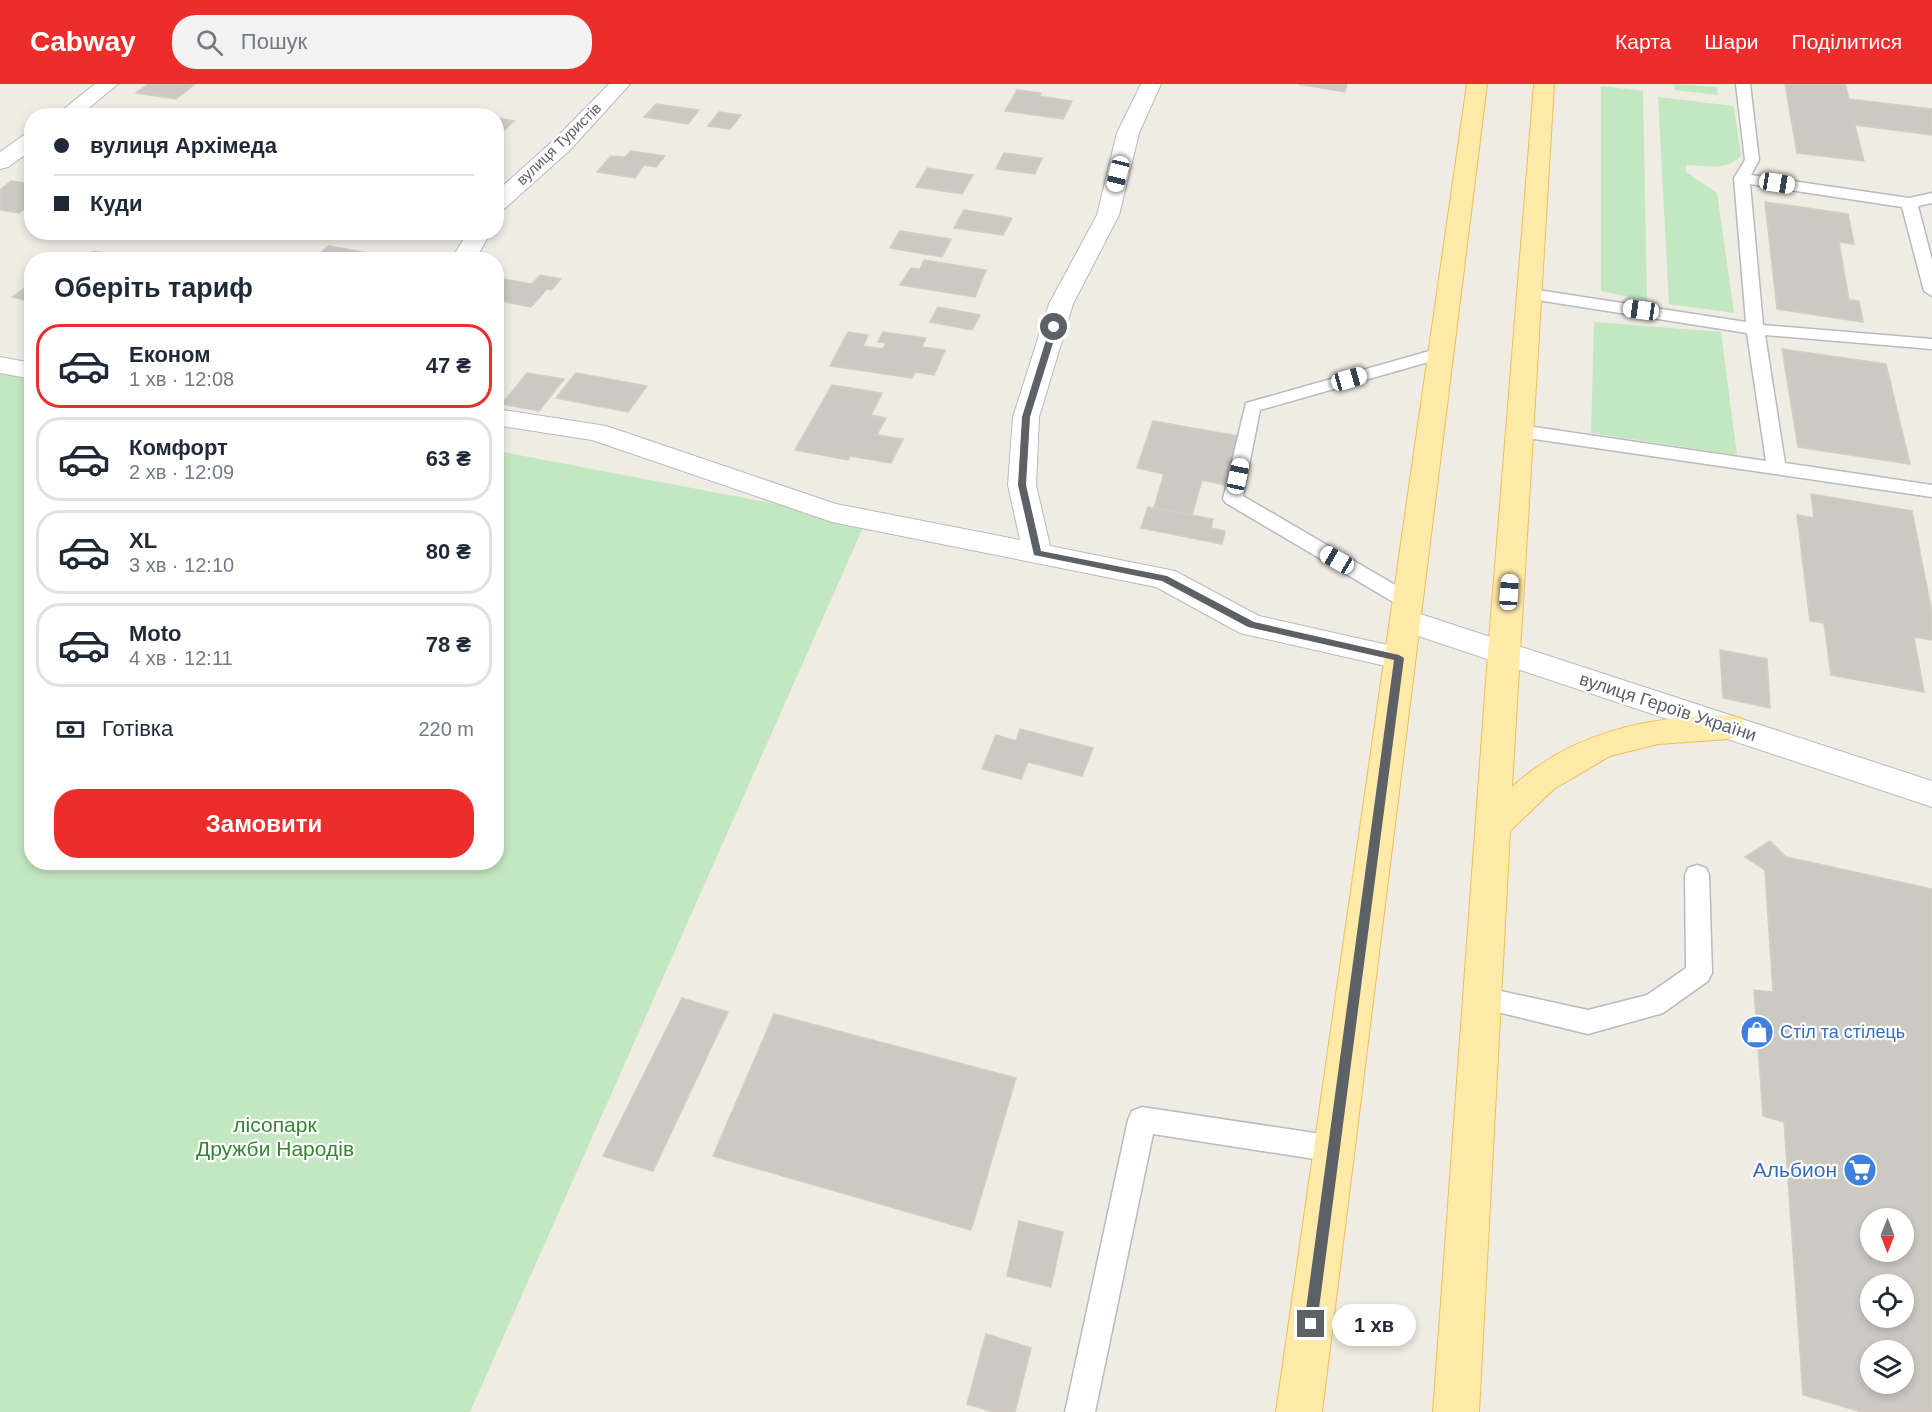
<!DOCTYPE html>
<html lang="uk">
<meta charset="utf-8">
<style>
:root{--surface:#fff;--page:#f2f2f3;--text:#1f2937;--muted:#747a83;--line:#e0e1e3;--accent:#ed2c2c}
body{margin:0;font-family:Helvetica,sans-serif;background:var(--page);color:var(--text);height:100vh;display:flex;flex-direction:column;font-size:22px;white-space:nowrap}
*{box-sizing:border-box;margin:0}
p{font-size:20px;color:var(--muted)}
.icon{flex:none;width:33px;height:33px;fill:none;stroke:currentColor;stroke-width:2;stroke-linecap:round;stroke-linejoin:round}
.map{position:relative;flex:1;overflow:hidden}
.sheet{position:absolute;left:24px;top:168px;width:480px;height:618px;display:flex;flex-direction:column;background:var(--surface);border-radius:24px;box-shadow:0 3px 9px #0003}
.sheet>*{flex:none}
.top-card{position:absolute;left:24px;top:24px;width:480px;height:132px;border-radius:24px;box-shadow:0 3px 9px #0003;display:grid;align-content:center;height:132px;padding:0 30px;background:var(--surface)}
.needle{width:39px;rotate:180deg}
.tools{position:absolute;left:1860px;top:1124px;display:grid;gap:12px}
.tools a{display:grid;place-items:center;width:54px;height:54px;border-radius:50%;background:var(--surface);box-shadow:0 3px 9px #0003;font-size:30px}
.end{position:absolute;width:27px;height:27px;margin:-14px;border:8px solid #5c6165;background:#fff;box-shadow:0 0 0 3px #fff}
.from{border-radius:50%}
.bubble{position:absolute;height:42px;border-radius:21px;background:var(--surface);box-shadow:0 3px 9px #0003;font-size:20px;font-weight:700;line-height:42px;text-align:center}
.car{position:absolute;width:18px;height:36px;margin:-18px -9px;border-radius:8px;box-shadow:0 0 4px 2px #0007;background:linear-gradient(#fff 24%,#345 0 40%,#fff 0 76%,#345 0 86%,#fff 0)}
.top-card b{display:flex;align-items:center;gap:21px;height:57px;font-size:22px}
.top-card b+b{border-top:2px solid var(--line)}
.top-card i{width:15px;height:15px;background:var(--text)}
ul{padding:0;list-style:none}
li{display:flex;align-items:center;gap:18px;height:84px;margin:0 12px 9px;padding:0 18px;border:3px solid var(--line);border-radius:24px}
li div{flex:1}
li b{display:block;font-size:22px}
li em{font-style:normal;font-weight:700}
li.active{border-color:var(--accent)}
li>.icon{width:54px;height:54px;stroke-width:1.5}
h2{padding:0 30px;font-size:27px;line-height:72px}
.pay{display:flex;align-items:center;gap:15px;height:66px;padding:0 30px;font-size:22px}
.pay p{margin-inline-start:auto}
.primary-button{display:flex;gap:12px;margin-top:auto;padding:12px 30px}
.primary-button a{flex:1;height:69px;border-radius:24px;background:var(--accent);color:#fff;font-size:24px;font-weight:700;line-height:69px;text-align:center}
header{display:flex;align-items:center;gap:36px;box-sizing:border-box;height:84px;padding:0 30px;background:var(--accent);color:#fff}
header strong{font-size:28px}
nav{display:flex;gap:33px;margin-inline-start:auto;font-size:21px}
.search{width:420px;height:54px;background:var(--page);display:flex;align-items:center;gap:15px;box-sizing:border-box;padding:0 21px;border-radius:24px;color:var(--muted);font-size:22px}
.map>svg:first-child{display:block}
</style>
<header>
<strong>Cabway</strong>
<div class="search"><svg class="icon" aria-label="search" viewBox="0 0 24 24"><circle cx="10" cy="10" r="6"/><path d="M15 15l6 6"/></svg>Пошук</div>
<nav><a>Карта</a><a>Шари</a><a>Поділитися</a></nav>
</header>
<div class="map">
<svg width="1932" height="1328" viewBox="0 0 1932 1328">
<rect width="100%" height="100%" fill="#efece4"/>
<g fill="#c3e7c0">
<path d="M1674 0 1717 3 1718 11 1675 6Z"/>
<path d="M1601 2 1643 7 1647 217 1601 207Z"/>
<path d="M1658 13 1734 22 1741 72C1725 88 1705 81 1686 81V88L1717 109 1734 229 1669 220Z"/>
<path d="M1594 238 1721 248 1737 371 1591 349Z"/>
<path d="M0 274 31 279 32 778H496L497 367 866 437 470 1328H0Z"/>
</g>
<g fill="#ccc9c3" stroke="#d4cdc2" stroke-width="1.5" fill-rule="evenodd">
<path d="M148 0H195L176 15 136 9Z"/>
<path d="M1298 0H1347L1345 8Z"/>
<path d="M1785 0H1845L1849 15 1932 25V51L1855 41 1864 77 1797 69Z"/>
<path d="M1017 6 1041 9 1039 12 1072 17 1063 35 1005 27Z"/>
<path d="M656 20 699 26 688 40 644 33Z"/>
<path d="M719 28 741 31 730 45 708 42Z"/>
<path d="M496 34 514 37 496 54Z"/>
<path d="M631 67 665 72 656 83 644 81 635 94 597 88 611 72 625 73Z"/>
<path d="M1004 69 1042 74 1035 90 996 85Z"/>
<path d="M927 84 973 91 962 110 916 103Z"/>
<path d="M11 97 32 100V119L19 129 0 126V106Z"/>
<path d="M1765 118 1848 130 1854 160 1839 158 1849 216 1859 217 1863 238 1777 225Z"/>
<path d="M964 126 1012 134 1003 151 954 144Z"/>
<path d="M900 147 951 155 942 173 890 164Z"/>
<path d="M328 162 387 172 383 176H313Z"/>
<path d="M94 167 126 174 83 176Z"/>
<path d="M924 176 986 186 975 213 900 201 911 184 920 185Z"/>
<path d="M540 191 561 195 551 206 547 205 531 223 496 216V202L503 195 532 200Z"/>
<path d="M32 199V218L12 213Z"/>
<path d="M938 223 980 231 972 246 930 238Z"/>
<path d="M848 248 868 251 863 262 883 265 886 259 878 258 883 248 926 254 922 263 945 266 934 291 915 288 912 294 830 282Z"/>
<path d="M1782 265 1886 280 1910 380 1798 363Z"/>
<path d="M527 289 564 295 539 327 502 320Z"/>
<path d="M576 289 647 302 628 328 556 314Z"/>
<path d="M832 301 882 309 871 331 886 334 877 351 903 355 891 379 850 372 848 376 795 366Z"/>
<path d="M1153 337 1244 353 1231 402 1202 396 1192 431 1154 424 1164 390 1137 384Z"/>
<path d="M1811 410 1912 427 1932 529V556L1914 553 1924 608 1831 591 1824 539 1810 537 1797 431 1814 434Z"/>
<path d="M1148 423 1213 435 1211 444 1225 447 1222 460 1141 444Z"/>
<path d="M1720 566 1767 575 1770 624 1723 614Z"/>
<path d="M1020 645 1093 664 1082 692 1028 678 1021 695 982 685 996 651 1016 657Z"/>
<path d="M1770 757 1786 773 1932 805V1328H1862L1803 1311 1784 1038 1763 1032 1754 906 1773 908 1765 786 1745 773ZM1870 1134H1904V1167H1870ZM1870 1200H1904V1233H1870ZM1870 1266H1904V1299H1870Z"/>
<path d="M682 914 728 928 653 1087 603 1072Z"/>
<path d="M774 930 1016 994 971 1146 713 1072Z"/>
<path d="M1019 1137 1063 1148 1051 1203 1007 1192Z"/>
<path d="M986 1250 1031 1264 1015 1328H993L967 1320Z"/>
</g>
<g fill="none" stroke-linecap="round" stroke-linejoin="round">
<defs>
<g id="lane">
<path d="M1736 0H1750L1759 76 1751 91 1909 114 1932 109V119L1918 122 1932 176V212L1924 207 1902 123 1750 100 1763 241 1932 255V265L1765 251 1785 379 1932 401V413L1521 353 1514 351 1512 347 1514 343 1521 341 1766 377 1747 249 1531 215 1523 210 1531 205 1746 238 1734 94 1745 76Z"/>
<path d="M1440 264 1446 265 1449 269 1446 273 1260 326 1243 412 1414 512 1417 517 1414 522 1407 524 1400 522 1226 419 1223 415 1246 319Z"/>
<path d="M1697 781 1706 784 1709 791 1712 889 1708 897 1663 929 1588 950 1473 922 1469 914 1473 906 1482 903 1588 926 1647 911 1686 884 1685 791 1688 784Z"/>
<path d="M1142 1023 1334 1052 1344 1056 1348 1065 1344 1074 1334 1078 1153 1050 1095 1328H1065L1128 1036 1132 1027Z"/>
</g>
<g id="street">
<path d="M95 0H118L79 32H55Z"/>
<path d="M609 0H630L570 66 504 125 496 127V108L554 56Z"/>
<path d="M1141 0H1161L1139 49 1119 131 1073 220 1039 333 1036 401 1050 462 1175 487 1259 532 1410 566 1415 574 1410 582 1399 585 1240 549 1156 503 832 438 592 356 496 341V325L606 342 836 420 1020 456 1008 401 1013 333 1049 220 1097 131 1117 49Z"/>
<path d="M32 50V66L8 83 0 85V68L24 51Z"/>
<path d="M468 148H491L475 176H451Z"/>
<path d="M0 273 32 279V295L0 289Z"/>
<path d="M1405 525 1932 697V723L1394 544 1390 536 1394 528Z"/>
</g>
<g id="primary">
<path d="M1467 0H1487L1322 1328H1276Z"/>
<path d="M1534 0H1554L1512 703C1562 657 1624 638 1690 633 1707 632 1724 629 1741 634L1745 643 1741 652 1729 655 1658 660 1610 672 1554 705 1510 747 1479 1328H1433L1488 569Z"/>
</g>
</defs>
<use href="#lane" stroke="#b7babe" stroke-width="3"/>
<use href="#street" stroke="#b7babe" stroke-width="2"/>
<use href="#primary" stroke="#f4bc58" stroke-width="2"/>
<use href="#lane" fill="#fff" fill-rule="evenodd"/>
<use href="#street" fill="#fff" fill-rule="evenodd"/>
<use href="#primary" fill="#ffeaa9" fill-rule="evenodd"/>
</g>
<path fill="#5c6165" d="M1054 240 1058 243 1030 333 1026 401 1041 467 1167 492 1254 538 1399 571 1404 574 1317 1240 1315 1245 1311 1247 1306 1245 1304 1240 1394 576 1248 543 1162 497 1034 471 1018 401 1022 333 1050 243Z"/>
<defs>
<symbol id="shop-disc" viewBox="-11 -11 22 22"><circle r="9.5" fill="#3f7fe0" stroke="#fff"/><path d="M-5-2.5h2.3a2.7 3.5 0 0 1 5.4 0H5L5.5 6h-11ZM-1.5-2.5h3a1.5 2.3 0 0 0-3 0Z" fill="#fff"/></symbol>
<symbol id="supermarket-disc" viewBox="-11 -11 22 22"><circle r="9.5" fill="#3f7fe0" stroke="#fff"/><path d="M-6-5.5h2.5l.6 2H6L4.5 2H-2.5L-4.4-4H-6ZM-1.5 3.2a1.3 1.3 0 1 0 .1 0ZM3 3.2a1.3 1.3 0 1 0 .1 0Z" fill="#fff"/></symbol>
</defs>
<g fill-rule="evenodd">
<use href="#shop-disc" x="1738" y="929" width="38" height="38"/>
<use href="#supermarket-disc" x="1841" y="1067" width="38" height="38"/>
</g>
<g text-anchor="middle" stroke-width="4.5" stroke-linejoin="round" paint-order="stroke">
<g font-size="15" fill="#5c6165" stroke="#fff">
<text transform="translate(559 60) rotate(-44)" y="5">вулиця Туристів</text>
</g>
<g font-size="18" fill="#5c6165" stroke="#fff">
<text transform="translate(1668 623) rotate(18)" y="6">вулиця Героїв України</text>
</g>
<g font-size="18" fill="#366cbe" stroke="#fff" text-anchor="start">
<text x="1780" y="954">Стіл та стілець</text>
</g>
<g font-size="21" fill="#358533" stroke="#fff">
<text x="275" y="1048">лісопарк<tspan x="275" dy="24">Дружби Народів</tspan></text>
</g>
<g font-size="21" fill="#366cbe" stroke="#fff" text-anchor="end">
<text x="1837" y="1093">Альбион</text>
</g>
</g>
</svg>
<div class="tools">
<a><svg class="needle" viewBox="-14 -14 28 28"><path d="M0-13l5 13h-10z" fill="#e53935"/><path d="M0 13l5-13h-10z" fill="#747a83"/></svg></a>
<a><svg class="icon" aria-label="locate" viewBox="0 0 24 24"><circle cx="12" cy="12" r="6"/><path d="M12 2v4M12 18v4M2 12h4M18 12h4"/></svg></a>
<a><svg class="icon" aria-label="layers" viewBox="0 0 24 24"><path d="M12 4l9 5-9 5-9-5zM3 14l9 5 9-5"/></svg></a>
</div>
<i class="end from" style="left:1054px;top:243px"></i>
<i class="end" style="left:1311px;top:1240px"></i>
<div class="bubble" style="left:1332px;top:1220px;width:84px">1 хв</div>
<i class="car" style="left:1118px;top:90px;rotate:194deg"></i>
<i class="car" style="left:1777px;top:99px;rotate:99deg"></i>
<i class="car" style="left:1641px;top:226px;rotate:278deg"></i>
<i class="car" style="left:1349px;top:295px;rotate:74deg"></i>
<i class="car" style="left:1238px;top:392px;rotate:12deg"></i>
<i class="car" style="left:1337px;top:476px;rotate:300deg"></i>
<i class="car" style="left:1509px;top:508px;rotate:4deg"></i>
<div class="top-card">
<b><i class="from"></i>вулиця Архімеда</b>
<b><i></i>Куди</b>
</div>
<section class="sheet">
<h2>Оберіть тариф</h2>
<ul>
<li class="active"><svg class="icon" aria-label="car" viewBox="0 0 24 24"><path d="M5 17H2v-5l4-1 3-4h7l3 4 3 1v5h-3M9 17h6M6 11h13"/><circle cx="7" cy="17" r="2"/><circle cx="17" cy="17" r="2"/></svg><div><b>Економ</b><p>1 хв · 12:08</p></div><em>47 ₴</em></li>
<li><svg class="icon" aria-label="car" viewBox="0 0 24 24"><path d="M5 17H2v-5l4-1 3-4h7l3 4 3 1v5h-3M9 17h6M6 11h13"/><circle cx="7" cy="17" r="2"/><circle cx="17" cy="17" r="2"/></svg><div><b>Комфорт</b><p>2 хв · 12:09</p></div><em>63 ₴</em></li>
<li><svg class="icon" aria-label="car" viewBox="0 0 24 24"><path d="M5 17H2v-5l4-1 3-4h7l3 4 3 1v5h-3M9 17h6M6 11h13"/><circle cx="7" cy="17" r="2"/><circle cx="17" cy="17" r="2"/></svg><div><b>XL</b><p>3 хв · 12:10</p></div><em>80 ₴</em></li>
<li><svg class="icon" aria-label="car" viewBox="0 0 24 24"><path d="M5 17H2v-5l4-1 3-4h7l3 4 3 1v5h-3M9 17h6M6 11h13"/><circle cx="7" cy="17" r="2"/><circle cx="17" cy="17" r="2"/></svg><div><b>Moto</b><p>4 хв · 12:11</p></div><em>78 ₴</em></li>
</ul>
<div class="pay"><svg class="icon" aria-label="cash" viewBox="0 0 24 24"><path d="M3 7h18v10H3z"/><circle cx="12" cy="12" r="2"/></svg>Готівка<p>220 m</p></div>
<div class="primary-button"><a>Замовити</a></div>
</section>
</div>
